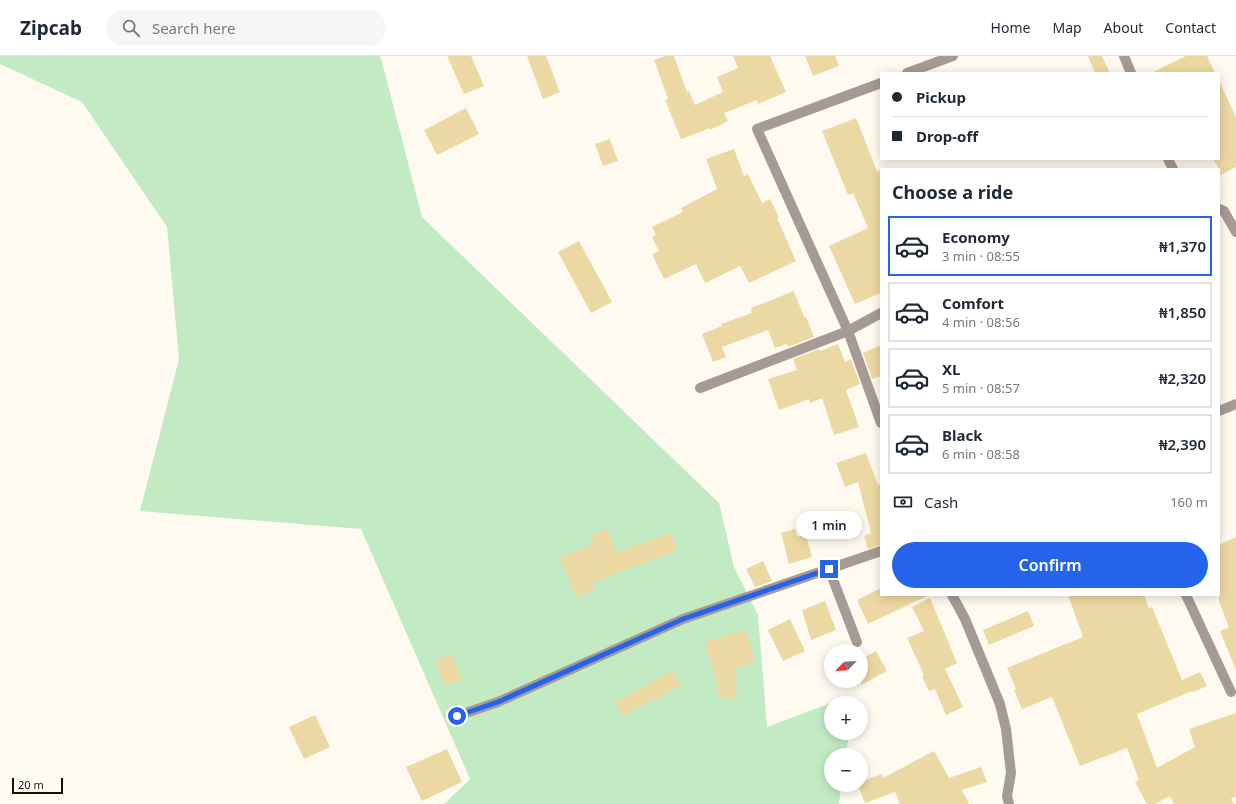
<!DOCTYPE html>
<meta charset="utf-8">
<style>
:root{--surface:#fff;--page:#f6f6f7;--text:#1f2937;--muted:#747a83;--line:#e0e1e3;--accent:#2563eb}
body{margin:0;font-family:"Noto Sans",sans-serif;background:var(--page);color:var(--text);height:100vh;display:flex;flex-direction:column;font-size:15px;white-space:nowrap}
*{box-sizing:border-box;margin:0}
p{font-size:13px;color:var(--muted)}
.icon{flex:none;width:22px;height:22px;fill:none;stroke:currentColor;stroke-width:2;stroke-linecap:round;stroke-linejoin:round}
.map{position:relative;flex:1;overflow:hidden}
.panel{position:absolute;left:880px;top:112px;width:340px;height:428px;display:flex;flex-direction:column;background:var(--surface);border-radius:0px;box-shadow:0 2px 10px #0003}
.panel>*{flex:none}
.top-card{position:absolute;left:880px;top:16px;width:340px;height:88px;border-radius:0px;box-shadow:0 2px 10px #0003;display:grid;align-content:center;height:88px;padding:0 12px;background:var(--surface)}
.needle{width:26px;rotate:245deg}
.buttons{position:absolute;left:824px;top:588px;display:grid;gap:8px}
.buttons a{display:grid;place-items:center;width:44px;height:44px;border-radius:50%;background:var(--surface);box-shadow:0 2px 10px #0003;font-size:20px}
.scale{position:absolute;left:12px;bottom:10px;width:51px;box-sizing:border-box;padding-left:4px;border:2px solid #141108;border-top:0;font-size:11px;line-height:14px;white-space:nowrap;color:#141108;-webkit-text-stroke:3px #fff;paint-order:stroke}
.end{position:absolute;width:18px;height:18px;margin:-9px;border:5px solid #2563eb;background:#fff;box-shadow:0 0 0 2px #fff}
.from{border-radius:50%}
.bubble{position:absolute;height:28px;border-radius:14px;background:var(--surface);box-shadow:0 2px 10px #0003;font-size:13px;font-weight:600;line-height:28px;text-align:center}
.top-card b{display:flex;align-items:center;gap:14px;height:38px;font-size:15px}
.top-card b+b{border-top:1px solid var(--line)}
.top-card i{width:10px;height:10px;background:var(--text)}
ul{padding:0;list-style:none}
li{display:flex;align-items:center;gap:12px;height:60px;margin:0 8px 6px;padding:0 4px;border:2px solid var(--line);border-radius:0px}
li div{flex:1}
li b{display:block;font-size:15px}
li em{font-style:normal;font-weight:600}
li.active{border-color:var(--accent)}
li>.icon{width:36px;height:36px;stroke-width:1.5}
h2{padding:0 12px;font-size:18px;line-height:48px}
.pay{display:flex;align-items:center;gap:10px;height:44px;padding:0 12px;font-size:15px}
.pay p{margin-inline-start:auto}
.cta{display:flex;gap:8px;margin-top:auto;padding:8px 12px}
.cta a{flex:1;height:46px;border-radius:24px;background:var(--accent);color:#fff;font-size:16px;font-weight:600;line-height:46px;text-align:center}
header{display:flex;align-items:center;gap:24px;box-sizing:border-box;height:56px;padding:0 20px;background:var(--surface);border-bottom:1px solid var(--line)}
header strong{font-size:19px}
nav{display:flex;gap:22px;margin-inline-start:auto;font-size:14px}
.search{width:280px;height:36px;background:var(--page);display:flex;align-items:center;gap:10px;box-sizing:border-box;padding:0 14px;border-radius:22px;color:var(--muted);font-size:15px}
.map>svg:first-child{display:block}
</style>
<header>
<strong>Zipcab</strong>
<div class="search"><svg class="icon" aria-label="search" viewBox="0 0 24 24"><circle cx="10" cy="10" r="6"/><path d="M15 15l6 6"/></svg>Search here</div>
<nav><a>Home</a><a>Map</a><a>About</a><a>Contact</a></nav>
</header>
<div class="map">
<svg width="1236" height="748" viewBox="0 0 1236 748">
<rect width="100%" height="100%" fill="#fefaf0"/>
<path fill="#c2ebc4" d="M0 0H380L382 6 422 161 719 447 734 511 758 559 767 671 831 647V677H849L846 699H831V729H841L839 748H444L470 723 361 473 140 455 179 303 167 171 82 46 0 8Z"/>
<g fill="#ecd8a2">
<path d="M447 0H471L484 30 464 38Z"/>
<path d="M527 0H546L560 36 543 43Z"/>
<path d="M665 0H674L687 36 689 35 695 49 723 36 717 21 738 12 733 0H770L786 36 758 48 757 44 724 57 728 65 710 74V72L681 83 665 44 668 43 654 4Z"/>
<path d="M805 0H835L839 10 813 20Z"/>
<path d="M1088 0H1102L1110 17H1095Z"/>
<path d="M1186 0H1207L1215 17H1151Z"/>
<path d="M1219 25 1236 61V111L1219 120V113L1213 103H1219Z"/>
<path d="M466 52 479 78 437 99 424 74Z"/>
<path d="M856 62 877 115 881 114V237L855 248 829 190 868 172 853 137 848 139 822 75Z"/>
<path d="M610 83 618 105 603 110 595 88Z"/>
<path d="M734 93 744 120 748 118 762 147 770 143 779 161 777 162 796 205 749 227 740 210 705 227 696 208 664 223 652 198 659 195 652 181 656 179 652 171 683 156 681 152 717 133 706 103Z"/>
<path d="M579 185 612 246 591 257 558 196Z"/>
<path d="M794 235 804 261H806L814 281 788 291 787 288 775 292 768 274 722 291 726 301 713 306 702 278 722 270 721 268 752 257 751 252Z"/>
<path d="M838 288 845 306 851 303 860 328 846 334 859 371 834 379 822 342 810 347 809 343 779 354 768 323 797 314 793 303 819 293 820 295Z"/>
<path d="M881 289V320L872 323 863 297Z"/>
<path d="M866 397 878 429 881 428V489L868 493 864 480 871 477 858 426 845 431 836 407Z"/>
<path d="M607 473 616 496 671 477 677 495 637 509 592 527 595 534 576 541 560 502 594 488 590 480Z"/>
<path d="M795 473 797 481 806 479 812 501 789 508 781 477Z"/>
<path d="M1236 481V614L1220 575 1229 571 1219 545V489Z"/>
<path d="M763 505 772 525 755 531 746 513Z"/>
<path d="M881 532V539H929L868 568 857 544Z"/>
<path d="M1068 539H1144L1149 552 1152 551 1182 624 1200 616 1207 630 1193 636 1192 635 1137 658 1157 712 1195 691 1189 673 1236 657V740L1231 743 1234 748H1174L1170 740 1155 748H1147L1135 726 1139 724 1127 692 1080 710 1052 641 1022 653 1014 634 1016 633 1007 612 1083 581Z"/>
<path d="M930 542 957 607 945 613 963 651 946 659 935 633 929 635 922 620 924 619 907 582 924 575 912 551Z"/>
<path d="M825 545 836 574 811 584 802 554Z"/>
<path d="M1028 555 1034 570 989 589 983 574Z"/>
<path d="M790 563 805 595 783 605 768 574Z"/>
<path d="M746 574 755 606 734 612 737 641 719 643 716 617 714 618 705 586Z"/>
<path d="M876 595 887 615 861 629V603Z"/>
<path d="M452 599 462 624 445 630 435 605Z"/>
<path d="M673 615 681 629 623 660 615 646Z"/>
<path d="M315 659 330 691 304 703 289 671Z"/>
<path d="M447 693 462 726 422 745 406 711Z"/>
<path d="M934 695 949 722 981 711 987 726 962 734 969 748H900L895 736 865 747 858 729H861V726L882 718 883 722Z"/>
</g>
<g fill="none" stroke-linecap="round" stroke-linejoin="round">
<g stroke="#a69a95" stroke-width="10">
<path d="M1124 0 1131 17"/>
<path d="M907 17 953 0"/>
<path d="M881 27 757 73 848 275 881 367"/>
<path d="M1168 103 1173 113"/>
<path d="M1219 153 1224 155 1236 176"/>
<path d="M700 332 848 275 881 257"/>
<path d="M1219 355 1236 348"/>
<path d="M829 513 857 586"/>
<path d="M952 539 965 563 1000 648 1006 673 1011 717 1007 740 1009 748"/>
<path d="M1186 539 1231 636"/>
<path d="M457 660 498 646 683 563 881 495"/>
</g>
</g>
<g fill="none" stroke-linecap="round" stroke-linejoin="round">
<path stroke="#2563eb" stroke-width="5" d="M457 660 498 646 683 563 829 513"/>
</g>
</svg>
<div class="buttons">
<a><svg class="needle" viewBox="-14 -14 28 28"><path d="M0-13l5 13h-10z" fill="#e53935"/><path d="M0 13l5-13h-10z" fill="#747a83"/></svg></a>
<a>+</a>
<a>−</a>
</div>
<div class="scale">20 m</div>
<i class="end from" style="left:457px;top:660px"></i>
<i class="end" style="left:829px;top:513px"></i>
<div class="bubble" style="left:796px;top:455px;width:66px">1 min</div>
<div class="top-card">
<b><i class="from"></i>Pickup</b>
<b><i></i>Drop-off</b>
</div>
<section class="panel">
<h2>Choose a ride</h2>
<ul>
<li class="active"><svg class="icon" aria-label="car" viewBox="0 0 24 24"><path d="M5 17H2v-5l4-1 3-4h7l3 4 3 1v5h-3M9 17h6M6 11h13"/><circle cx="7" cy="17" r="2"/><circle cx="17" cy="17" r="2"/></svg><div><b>Economy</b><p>3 min · 08:55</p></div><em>₦1,370</em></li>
<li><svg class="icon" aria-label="car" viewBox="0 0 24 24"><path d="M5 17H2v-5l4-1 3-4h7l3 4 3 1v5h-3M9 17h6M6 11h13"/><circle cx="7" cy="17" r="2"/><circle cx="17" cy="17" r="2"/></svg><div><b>Comfort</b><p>4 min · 08:56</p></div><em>₦1,850</em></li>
<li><svg class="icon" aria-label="car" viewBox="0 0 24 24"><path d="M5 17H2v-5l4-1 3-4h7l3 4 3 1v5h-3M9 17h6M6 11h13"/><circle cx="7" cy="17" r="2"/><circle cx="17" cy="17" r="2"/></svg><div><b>XL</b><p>5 min · 08:57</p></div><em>₦2,320</em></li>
<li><svg class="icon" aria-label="car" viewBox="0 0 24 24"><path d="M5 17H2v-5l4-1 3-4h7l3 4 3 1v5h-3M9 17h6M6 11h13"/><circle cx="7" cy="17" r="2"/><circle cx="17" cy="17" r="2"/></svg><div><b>Black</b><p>6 min · 08:58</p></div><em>₦2,390</em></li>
</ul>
<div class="pay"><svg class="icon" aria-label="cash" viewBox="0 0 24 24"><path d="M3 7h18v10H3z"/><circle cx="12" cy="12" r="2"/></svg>Cash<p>160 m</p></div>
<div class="cta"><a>Confirm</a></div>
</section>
</div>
